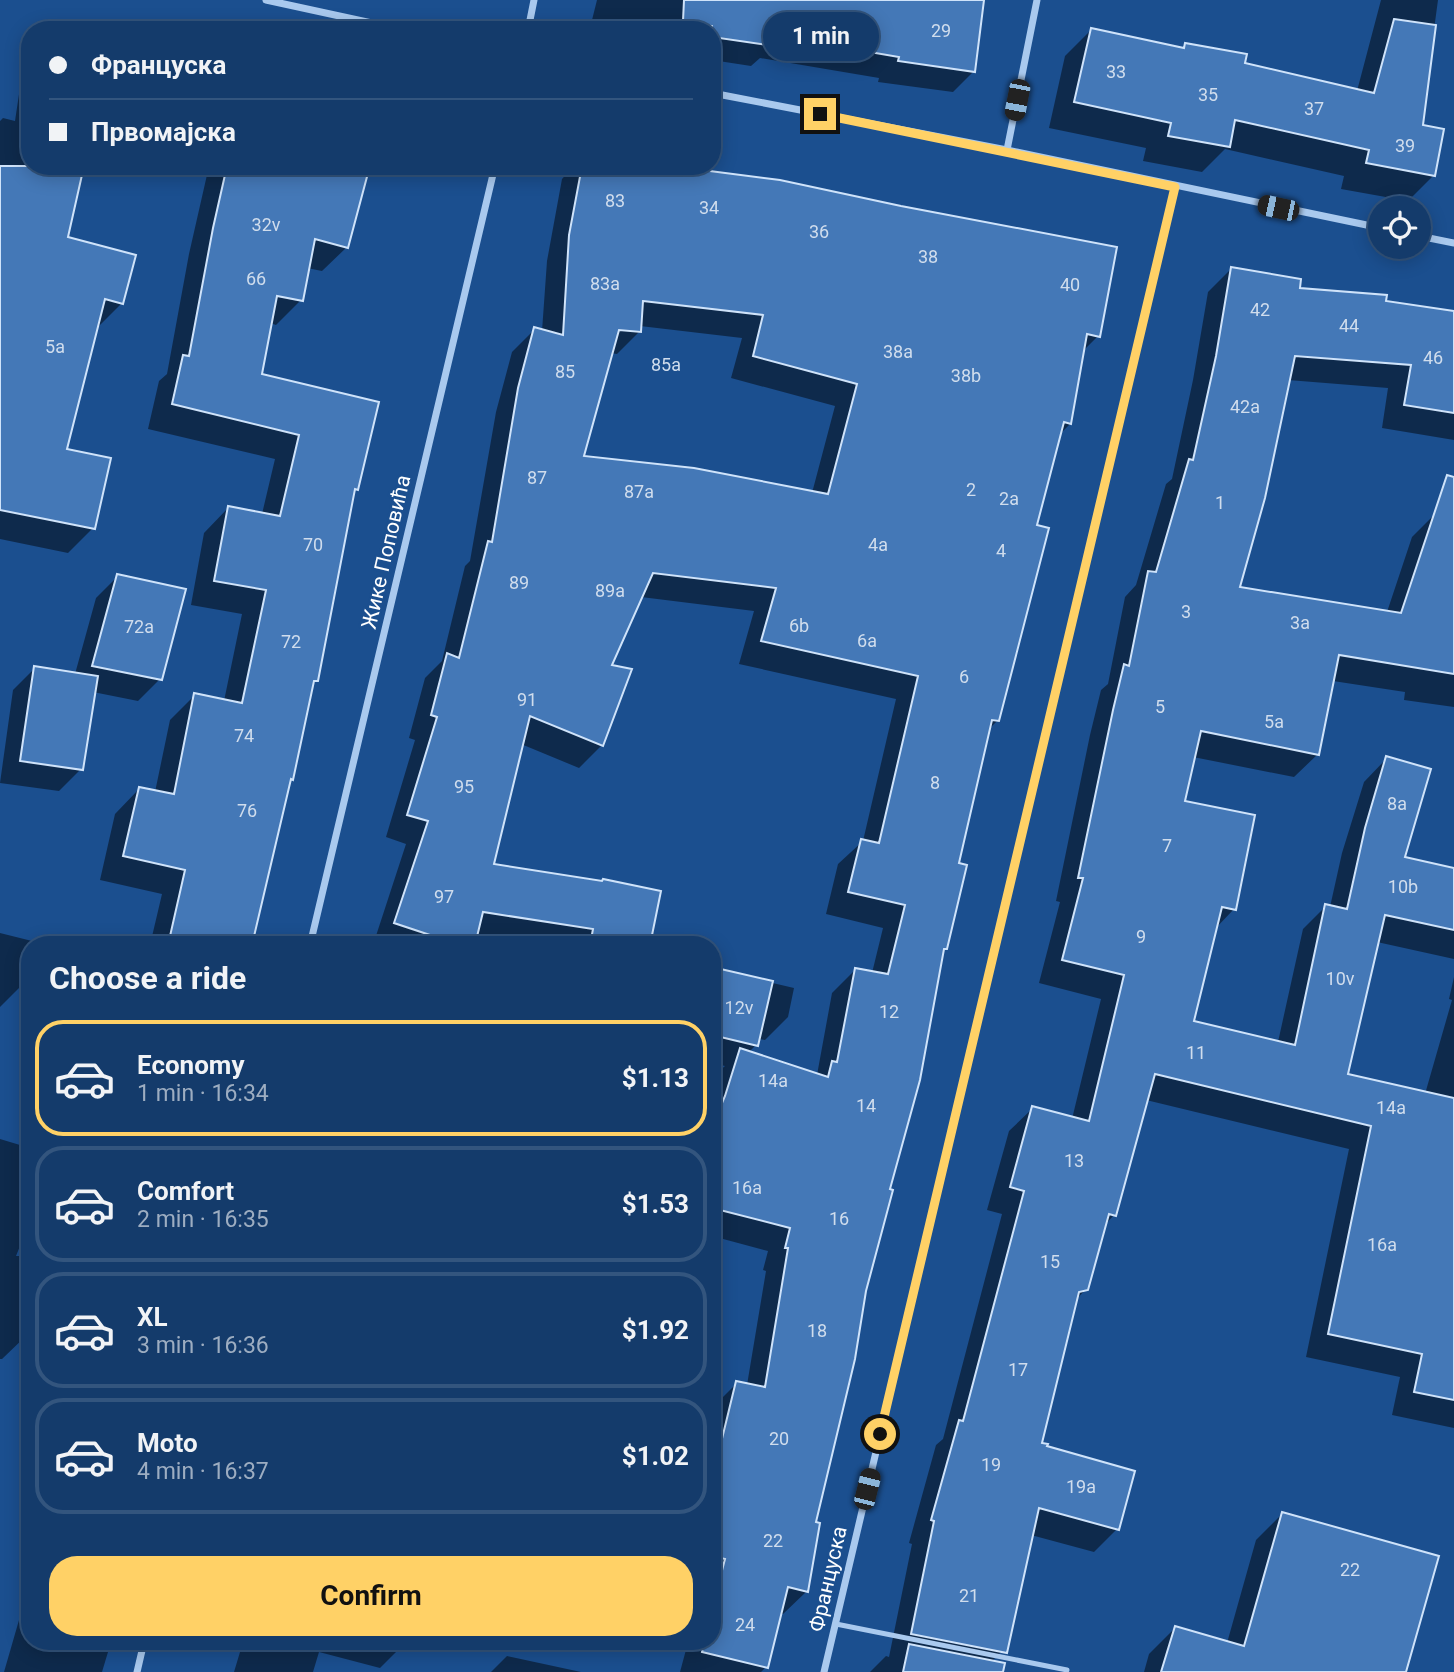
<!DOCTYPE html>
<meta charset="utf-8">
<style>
:root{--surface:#143b6b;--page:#1d4271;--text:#f1f3f6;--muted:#9dadc1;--line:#33557e;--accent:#ffd166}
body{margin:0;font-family:Roboto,sans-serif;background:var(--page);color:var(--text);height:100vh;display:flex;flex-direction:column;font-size:26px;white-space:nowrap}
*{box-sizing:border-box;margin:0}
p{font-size:23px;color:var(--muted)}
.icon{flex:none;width:38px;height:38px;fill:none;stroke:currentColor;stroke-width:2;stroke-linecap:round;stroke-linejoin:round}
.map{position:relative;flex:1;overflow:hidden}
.sheet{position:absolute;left:21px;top:936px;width:700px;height:714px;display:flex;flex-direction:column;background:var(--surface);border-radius:28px;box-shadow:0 4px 18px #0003,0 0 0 2px var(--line)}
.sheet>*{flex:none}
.hud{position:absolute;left:21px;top:21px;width:700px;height:154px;border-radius:28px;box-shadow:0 4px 18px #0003,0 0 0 2px var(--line);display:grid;align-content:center;height:154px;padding:0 28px;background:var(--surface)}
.buttons{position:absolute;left:1368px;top:196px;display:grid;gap:14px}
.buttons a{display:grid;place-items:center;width:63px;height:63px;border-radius:50%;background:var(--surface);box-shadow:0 4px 18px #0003,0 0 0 2px var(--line);font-size:35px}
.end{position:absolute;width:32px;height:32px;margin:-16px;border:9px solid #ffd166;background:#111;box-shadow:0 0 0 4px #111}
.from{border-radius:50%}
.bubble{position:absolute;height:49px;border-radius:24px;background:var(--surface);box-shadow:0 4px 18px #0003,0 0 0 2px var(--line);font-size:23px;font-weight:700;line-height:49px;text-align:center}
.car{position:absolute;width:21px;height:42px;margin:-21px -10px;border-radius:9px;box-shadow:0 0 5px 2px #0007;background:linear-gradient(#222 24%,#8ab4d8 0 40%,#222 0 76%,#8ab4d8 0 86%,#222 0)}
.hud b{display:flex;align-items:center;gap:24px;height:66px;font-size:26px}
.hud b+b{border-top:2px solid var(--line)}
.hud i{width:18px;height:18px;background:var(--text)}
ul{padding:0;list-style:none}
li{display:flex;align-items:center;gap:21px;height:116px;margin:0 14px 10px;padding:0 14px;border:4px solid var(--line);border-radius:28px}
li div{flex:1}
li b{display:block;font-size:26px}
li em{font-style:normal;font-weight:700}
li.selected{border-color:var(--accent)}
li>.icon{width:63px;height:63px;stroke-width:1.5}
h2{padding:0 28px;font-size:32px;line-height:84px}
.button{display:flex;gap:14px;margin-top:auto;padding:14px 28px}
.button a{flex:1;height:80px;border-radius:28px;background:var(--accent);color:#111;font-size:28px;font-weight:700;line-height:80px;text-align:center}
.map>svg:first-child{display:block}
</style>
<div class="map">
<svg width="1454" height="1672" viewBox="0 0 1454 1672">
<rect width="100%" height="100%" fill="#1b4f8f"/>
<g fill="#0007" fill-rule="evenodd">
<path d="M597 0H983L974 71 953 92 878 82 879 78 760 58 751 66 712 60V30L590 28Z"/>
<path d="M1381 0H1438L1421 126 1434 175 1408 201 1341 189 1344 176 1225 149 1202 172 1143 161 1146 148 1049 128 1065 56 1091 30 1181 49 1186 44 1243 64 1357 91Z"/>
<path d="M30 50V166L66 238 122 303 97 328 65 450 93 528 68 553 0 539V121L3 118 15 121 25 54Z"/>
<path d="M209 166H278L347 247 322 271 307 268 301 300 276 325 270 323 259 375 356 489 353 492 317 680 311 686 292 779 289 782 250 945H150L162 894 100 880 115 814 139 789 155 792 170 720 195 695 224 701 242 614 191 605 204 533 228 508 262 514 275 459 148 429 159 381 167 374 189 254Z"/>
<path d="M331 166H399L389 176Z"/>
<path d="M574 166H661L1098 336 1083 351 1070 424 1059 435 1035 526 998 720 988 730 956 864 945 948 942 952 813 1524 806 1592 783 1614 779 1613 766 1667 761 1672H680L687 1646 670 1642H712V1412L714 1406 737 1383 747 1385 766 1271 763 1270 768 1251 712 1236V1090L717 1073 725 1066 712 1063V969L794 988 788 1017 765 1040 758 1039 756 1045 748 1053 817 1075 832 993 855 970 872 973 883 928 826 914 838 864 863 841 896 699 739 664 754 611 641 597 610 666 602 745 579 768 521 744 492 866 648 945H373L406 844 386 837 415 740 409 738 425 678 442 661 465 566 470 561 496 412 512 352 535 329 542 331 547 261 562 179ZM640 326 742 338 731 378 835 406 812 493 582 458 610 353 617 354 640 331Z"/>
<path d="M1231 269 1298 289 1454 313V440L1382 428 1388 388 1288 380 1238 588 1387 612 1412 537 1436 513 1454 516V707L1404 700 1405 692 1333 681 1318 754 1294 777 1193 757 1183 803 1234 909 1215 929 1192 1022 1278 1042 1303 929 1326 906 1330 907 1342 853 1364 782 1387 758 1403 858 1454 869V959L1377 942 1346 1076 1425 1094 1452 1000 1449 999 1454 977V1428L1392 1415 1400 1377 1306 1357 1349 1149 1146 1100 1114 1215 1104 1226 1086 1289 1075 1301 1040 1444 1117 1529 1094 1552 1031 1535 1002 1651 991 1662 997 1672H870L886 1656 889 1657 912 1544 909 1543 936 1445 943 1439 1002 1214 987 1210 1009 1131 1033 1108 1072 1119 1101 999 1039 983 1060 902 1056 901 1090 735 1101 690 1108 684 1125 597 1136 585 1166 484 1172 479 1193 380 1208 292Z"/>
<path d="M118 576 160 679 138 701 93 692 81 769 59 791 0 783 13 690 35 668 75 674 96 598Z"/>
<path d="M0 933 32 941 22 985 0 1007Z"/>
<path d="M30 1039V1080L25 1079Z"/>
<path d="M0 1139 30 1148V1221L16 1256H30V1325L27 1335 2 1359H0Z"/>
<path d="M1282 1514 1405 1672H1144L1149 1654 1175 1628 1227 1643 1256 1540Z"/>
<path d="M30 1547V1574L23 1572Z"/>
<path d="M30 1582V1642H111L102 1672H4Z"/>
<path d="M243 1642H403L402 1646 380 1668 319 1652 313 1672H234Z"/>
<path d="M507 1656 581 1672H491Z"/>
</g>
<g fill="#4478b7" stroke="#cfe3fa" stroke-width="2" fill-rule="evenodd">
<path d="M684 0H984L975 72 898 61 899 57 776 36 774 46 712 37V26L683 21Z"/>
<path d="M1394 19 1436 25 1423 125 1444 129 1435 176 1366 163 1369 150 1235 120 1230 147 1168 136 1171 123 1074 102 1091 28 1184 48 1185 43 1247 54 1245 63 1374 93Z"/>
<path d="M0 166H84L68 237 136 255 123 304 105 299 67 449 111 458 95 529 0 510Z"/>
<path d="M227 166H341L368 173 348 248 315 239 303 301 277 296 262 374 379 402 358 490 355 489 318 681H314L293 780 291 779 252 945H168L185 870 123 856 139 787 174 794 194 693 242 703 266 590 214 581 228 506 280 516 299 435 172 404 183 355 189 356 213 228Z"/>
<path d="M582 166H671L780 180 901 206 1117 247 1100 337 1087 334 1071 424 1064 422 1037 525 1049 528 999 721 992 720 959 863 967 865 947 949H944L920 1080 890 1189 893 1190 866 1291 855 1359 816 1522 820 1523 808 1592 788 1587 768 1668 702 1652 704 1642H712V1609L725 1559 712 1556V1480L736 1381 765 1387 788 1248H785L790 1228 712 1208V1127L725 1096 740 1048 828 1077 832 1061 837 1062 855 968 888 974 905 905 848 892 861 839 879 843 918 676 761 641 776 588 653 573 612 665 632 669 603 746 530 716 494 864 602 881 603 879 661 891 650 945H590L593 929 483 912 475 945H460L394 923 428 821 407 815 437 717 431 715 447 653 459 658 488 541 492 542 518 388 534 327 563 335 569 235ZM643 301 763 315 753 356 857 384 828 494 694 468 584 456 619 330 641 332Z"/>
<path d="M1231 267 1301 279 1300 288 1387 295 1386 301 1454 311V413L1404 405 1411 365 1295 356 1265 498 1240 587 1401 613 1447 475 1454 477V674L1339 655 1319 755 1201 731 1185 801 1255 815 1236 910 1222 907 1194 1021 1295 1045 1325 904 1347 909 1365 828 1386 756 1431 769 1405 857 1454 868V930L1385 915 1348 1074 1454 1098V1400L1414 1392 1422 1354 1328 1334 1371 1126 1155 1074 1116 1216 1109 1214 1088 1290 1079 1292 1042 1443 1048 1444 1047 1446 1135 1471 1119 1530 1039 1508 1007 1653 911 1634 934 1521 931 1520 959 1420 963 1421 1024 1191 1010 1187 1032 1106 1089 1121 1124 975 1062 960 1083 878H1078L1113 710 1124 664 1129 666 1148 571 1156 572 1189 459 1193 460 1216 356Z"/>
<path d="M117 574 186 589 162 680 92 666Z"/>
<path d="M34 666 98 676 83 770 20 761Z"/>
<path d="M712 967 773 981 758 1046 712 1035Z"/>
<path d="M1282 1512 1439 1556 1406 1672H1161L1175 1626 1244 1646Z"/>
<path d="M909 1644 1005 1663 1003 1672H903Z"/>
</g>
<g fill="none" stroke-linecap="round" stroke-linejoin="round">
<path stroke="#a9c9ee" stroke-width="5" d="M836 1624 1067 1670"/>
<g stroke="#a9c9ee" stroke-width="7">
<path d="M266 0 404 30"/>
<path d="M528 30 534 0"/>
<path d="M712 93 1007 150 1381 228"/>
<path d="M1007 150 1037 0"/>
<path d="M1419 236 1454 243"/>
<path d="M310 945 495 166"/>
<path d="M137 1672 144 1642"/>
<path d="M824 1672 1175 187"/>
</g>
</g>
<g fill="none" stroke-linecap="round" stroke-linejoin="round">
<path stroke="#ffd166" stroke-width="9" d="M820 114 1175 187 880 1434"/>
</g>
<g text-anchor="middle" stroke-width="5" stroke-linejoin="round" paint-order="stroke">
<g font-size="18" fill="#d0dded">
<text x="941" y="37">29</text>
<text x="1116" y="78">33</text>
<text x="1208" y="101">35</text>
<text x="1314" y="115">37</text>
<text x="1405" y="152">39</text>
<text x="615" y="207">83</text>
<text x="709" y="214">34</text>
<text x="266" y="231">32v</text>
<text x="819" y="238">36</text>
<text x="928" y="263">38</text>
<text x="256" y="285">66</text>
<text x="605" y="290">83a</text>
<text x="1070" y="291">40</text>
<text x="1260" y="316">42</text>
<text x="1349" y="332">44</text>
<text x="55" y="353">5a</text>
<text x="898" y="358">38a</text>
<text x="1433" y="364">46</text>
<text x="666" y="371">85a</text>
<text x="565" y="378">85</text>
<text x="966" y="382">38b</text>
<text x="1245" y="413">42a</text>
<text x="537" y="484">87</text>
<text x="971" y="496">2</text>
<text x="639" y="498">87a</text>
<text x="1009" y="505">2a</text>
<text x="1220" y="509">1</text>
<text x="313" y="551">70</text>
<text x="878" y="551">4a</text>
<text x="1001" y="557">4</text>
<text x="519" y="589">89</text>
<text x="610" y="597">89a</text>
<text x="1186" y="618">3</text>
<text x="1300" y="629">3a</text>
<text x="799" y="632">6b</text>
<text x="139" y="633">72a</text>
<text x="867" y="647">6a</text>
<text x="291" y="648">72</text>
<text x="964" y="683">6</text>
<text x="527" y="706">91</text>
<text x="1160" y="713">5</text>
<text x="1274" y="728">5a</text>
<text x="244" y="742">74</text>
<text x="935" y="789">8</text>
<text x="464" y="793">95</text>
<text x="1397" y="810">8a</text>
<text x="247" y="817">76</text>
<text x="1167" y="852">7</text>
<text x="1403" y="893">10b</text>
<text x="444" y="903">97</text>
<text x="1141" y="943">9</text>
<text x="1340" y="985">10v</text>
<text x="739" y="1014">12v</text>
<text x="889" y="1018">12</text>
<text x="1196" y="1059">11</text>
<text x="773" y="1087">14a</text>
<text x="866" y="1112">14</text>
<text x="1391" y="1114">14a</text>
<text x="1074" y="1167">13</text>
<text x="747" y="1194">16a</text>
<text x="839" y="1225">16</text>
<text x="1382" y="1251">16a</text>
<text x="1050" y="1268">15</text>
<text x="817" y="1337">18</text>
<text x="1018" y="1376">17</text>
<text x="779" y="1445">20</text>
<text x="991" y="1471">19</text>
<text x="1081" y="1493">19a</text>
<text x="773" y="1547">22</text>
<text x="1350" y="1576">22</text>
<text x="969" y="1602">21</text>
<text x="745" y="1631">24</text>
</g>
<g font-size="21" fill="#fff" stroke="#1b4f8f">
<text transform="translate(386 552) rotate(-77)" y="7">Жике Поповића</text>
<text transform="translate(828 1579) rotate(-77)" y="7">Француска</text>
</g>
</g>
</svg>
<div class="buttons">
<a><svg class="icon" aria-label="locate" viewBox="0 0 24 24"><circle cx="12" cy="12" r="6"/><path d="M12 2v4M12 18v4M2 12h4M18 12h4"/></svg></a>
</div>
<i class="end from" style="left:880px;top:1434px"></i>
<i class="end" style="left:820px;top:114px"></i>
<div class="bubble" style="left:763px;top:12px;width:116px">1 min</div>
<i class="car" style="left:1017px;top:100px;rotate:191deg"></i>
<i class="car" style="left:1278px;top:208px;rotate:282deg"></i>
<i class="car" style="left:867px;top:1489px;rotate:14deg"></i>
<div class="hud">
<b><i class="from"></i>Француска</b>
<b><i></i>Првомајска</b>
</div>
<section class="sheet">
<h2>Choose a ride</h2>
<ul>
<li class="selected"><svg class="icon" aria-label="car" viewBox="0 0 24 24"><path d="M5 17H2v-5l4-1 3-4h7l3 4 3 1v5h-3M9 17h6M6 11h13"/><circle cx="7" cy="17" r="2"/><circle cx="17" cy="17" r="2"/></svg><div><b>Economy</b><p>1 min · 16:34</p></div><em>$1.13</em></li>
<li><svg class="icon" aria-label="car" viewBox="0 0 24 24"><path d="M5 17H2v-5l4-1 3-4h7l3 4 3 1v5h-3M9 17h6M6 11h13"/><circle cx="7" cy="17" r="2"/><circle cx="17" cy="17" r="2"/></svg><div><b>Comfort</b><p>2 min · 16:35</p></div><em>$1.53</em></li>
<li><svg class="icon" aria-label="car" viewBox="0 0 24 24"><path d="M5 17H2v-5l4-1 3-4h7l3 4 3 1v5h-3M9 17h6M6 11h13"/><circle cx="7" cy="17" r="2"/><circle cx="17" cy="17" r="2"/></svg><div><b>XL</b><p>3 min · 16:36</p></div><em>$1.92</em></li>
<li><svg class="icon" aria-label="car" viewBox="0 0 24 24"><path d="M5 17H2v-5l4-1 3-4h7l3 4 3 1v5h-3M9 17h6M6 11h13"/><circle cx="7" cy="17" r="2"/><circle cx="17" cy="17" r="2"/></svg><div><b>Moto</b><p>4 min · 16:37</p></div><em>$1.02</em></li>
</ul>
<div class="button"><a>Confirm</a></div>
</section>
</div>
